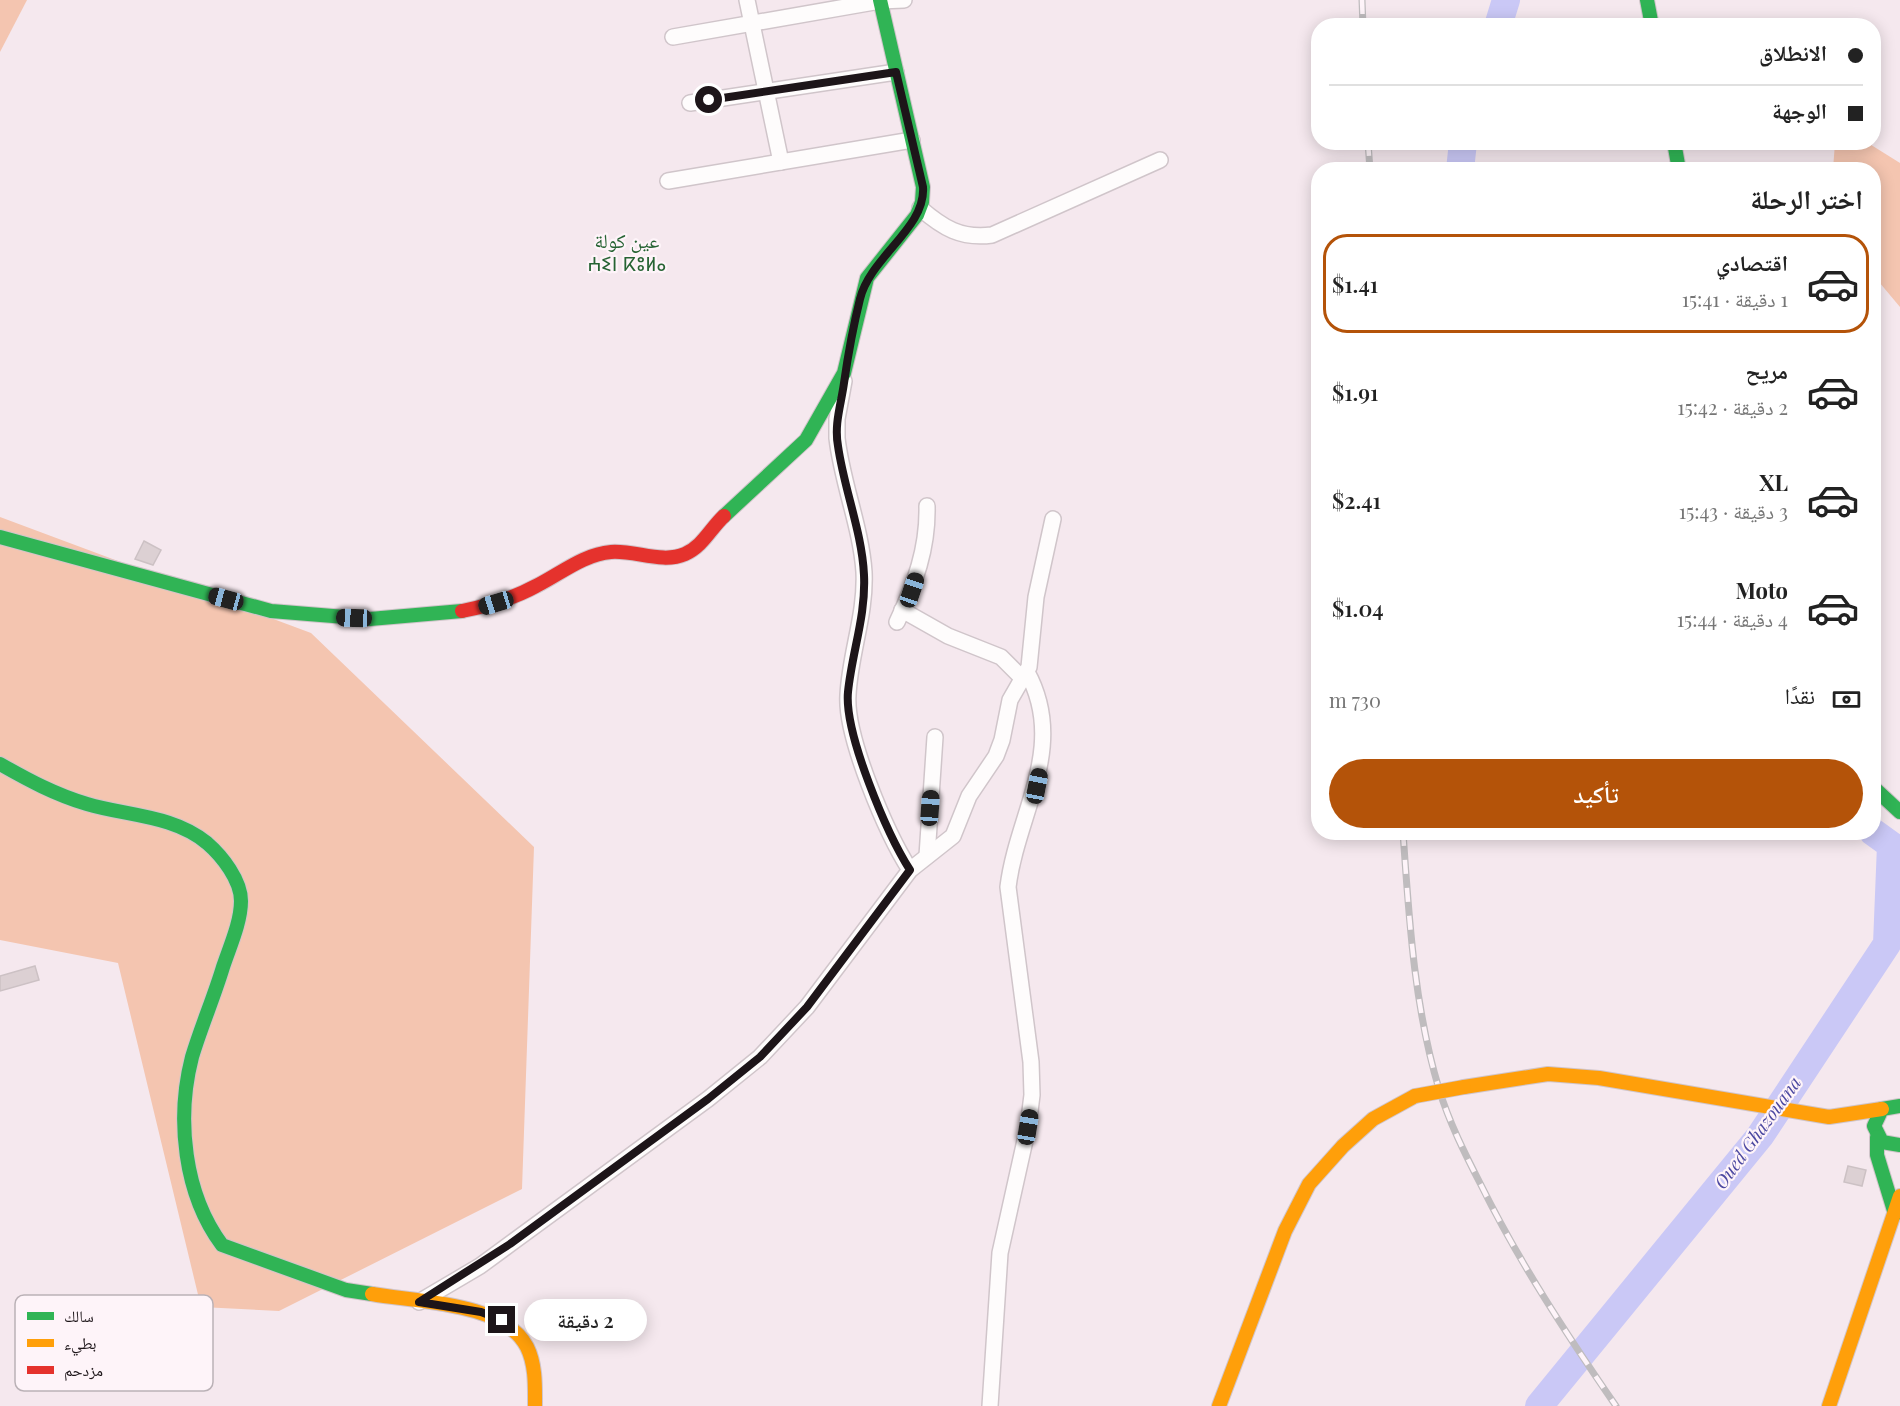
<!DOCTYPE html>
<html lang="ar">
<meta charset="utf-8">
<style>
:root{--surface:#fff;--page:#f2f2f2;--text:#222;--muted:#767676;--line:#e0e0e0;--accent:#b45309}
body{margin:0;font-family:"Playfair Display","Noto Naskh Arabic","Noto Sans Tifinagh",serif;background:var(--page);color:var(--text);direction:rtl;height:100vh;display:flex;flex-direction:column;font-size:22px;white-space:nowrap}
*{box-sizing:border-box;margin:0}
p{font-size:20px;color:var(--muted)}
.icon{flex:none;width:33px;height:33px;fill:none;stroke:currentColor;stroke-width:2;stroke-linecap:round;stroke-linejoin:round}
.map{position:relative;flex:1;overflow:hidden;direction:ltr}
.panel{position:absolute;left:1311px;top:162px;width:570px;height:678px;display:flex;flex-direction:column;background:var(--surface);border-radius:24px;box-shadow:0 3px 15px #0003;direction:rtl}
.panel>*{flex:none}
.banner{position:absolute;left:1311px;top:18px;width:570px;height:132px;border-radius:24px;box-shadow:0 3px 15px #0003;direction:rtl;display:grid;align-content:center;height:132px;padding:0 18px;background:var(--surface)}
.end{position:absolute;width:27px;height:27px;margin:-14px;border:8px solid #1d1519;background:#fff;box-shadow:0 0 0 3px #fff}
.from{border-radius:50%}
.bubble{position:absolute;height:42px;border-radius:21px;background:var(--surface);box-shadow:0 3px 15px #0003;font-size:20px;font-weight:600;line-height:42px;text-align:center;direction:rtl}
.car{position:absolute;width:18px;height:36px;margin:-18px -9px;border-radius:8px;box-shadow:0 0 4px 2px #0007;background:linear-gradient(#222 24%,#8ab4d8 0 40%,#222 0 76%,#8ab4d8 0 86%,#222 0)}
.banner b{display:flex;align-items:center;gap:21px;height:57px;font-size:22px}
.banner b+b{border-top:2px solid var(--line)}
.banner i{width:15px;height:15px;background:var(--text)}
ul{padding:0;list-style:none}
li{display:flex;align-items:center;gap:18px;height:99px;margin:0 12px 9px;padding:0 6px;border:3px solid transparent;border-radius:24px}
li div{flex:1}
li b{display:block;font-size:22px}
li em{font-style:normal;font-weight:600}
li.on{border-color:var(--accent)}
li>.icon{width:54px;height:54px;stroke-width:1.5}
h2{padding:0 18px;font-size:27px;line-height:72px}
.pay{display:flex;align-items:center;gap:15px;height:66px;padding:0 18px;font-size:22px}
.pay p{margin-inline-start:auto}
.cta{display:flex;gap:12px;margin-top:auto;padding:12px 18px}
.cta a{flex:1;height:69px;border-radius:36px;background:var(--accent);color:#fff;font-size:24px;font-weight:600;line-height:69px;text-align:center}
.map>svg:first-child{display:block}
</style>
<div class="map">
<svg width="1900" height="1406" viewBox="0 0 1900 1406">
<rect width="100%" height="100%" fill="#f5e8ee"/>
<g fill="#f4c5b0">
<path d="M0 0H27L0 52Z"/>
<path d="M1835 143H1868L1900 163V307L1874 276V170L1833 169Z"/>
<path d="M0 517 311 633 534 847 522 1189 279 1311 201 1307 118 963 0 940Z"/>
</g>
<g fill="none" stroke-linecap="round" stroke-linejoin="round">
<g stroke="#cac8f6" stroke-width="28">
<path d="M1498 26 1506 0"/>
<path d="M1460 170 1463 142"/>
<path d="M1539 1406 1760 1136 1887 944 1891 845 1873 832"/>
</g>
</g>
<g fill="#dcd0d3" stroke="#ccc1c4" stroke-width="1.5">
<path d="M144 541 161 550 153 565 135 559Z"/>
<path d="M35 966 39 980 0 991V976Z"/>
<path d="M1848 1166 1866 1170 1862 1186 1844 1182Z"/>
</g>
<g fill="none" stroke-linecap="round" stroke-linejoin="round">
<defs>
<g id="street">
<path d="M747 0 781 162"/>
<path d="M673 37 880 1 904 0"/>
<path d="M690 103 896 72"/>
<path d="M668 181 912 140"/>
<path d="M920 208C943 228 961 239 992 235L1160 160"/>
<path d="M844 381 837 419V438C842 483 861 527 864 572 866 615 850 653 848 695 845 737 887 834 910 870"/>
<path d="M902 610 948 636 1001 657 1022 678"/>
<path d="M897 622C915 584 928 548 927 506"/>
<path d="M927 856 935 737"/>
<path d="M419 1302 480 1266 510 1244 708 1099 760 1057 807 1007 910 870 953 836 969 796 996 756 1002 740 1010 700 1029 667 1036 597 1053 519"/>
<path d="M990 1406 1000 1253 1028 1127 1032 1095 1031 1062 1008 887C1017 813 1068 747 1027 672"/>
</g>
<g id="fast">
<path d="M1647 0 1652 26"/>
<path d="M1674 142 1679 170"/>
<path d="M724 516 806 440 844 373 867 278 917 215 922 202 923 187 880 0"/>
<path d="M0 537 271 611 370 619 462 611"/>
<path d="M0 764C28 780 56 795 87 804 127 816 173 815 207 843 222 856 241 880 241 901 241 922 230 946 223 967 214 997 201 1027 192 1057 176 1119 184 1194 222 1245L346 1290 372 1294"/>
<path d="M1874 788 1900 812"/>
<path d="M1900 1106 1882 1109 1874 1126 1882 1142 1900 1145"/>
<path d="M1877 1137V1155L1895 1214"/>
</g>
<g id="slow">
<path d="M1464 1087 1548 1074 1599 1078 1829 1117 1882 1109"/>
<path d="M372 1294C417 1302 504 1302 527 1347 536 1365 535 1387 535 1406"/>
<path d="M1219 1406 1285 1231 1309 1184 1343 1146 1373 1119 1415 1096"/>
<path d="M1829 1406 1900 1196"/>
</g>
<path id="jam" d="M462 611C487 606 514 598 536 586 560 574 584 554 611 552 635 550 662 564 685 554 703 546 710 529 724 516"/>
</defs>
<use href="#street" stroke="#d0c5ca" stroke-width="18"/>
<use href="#fast" stroke="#d0c5ca" stroke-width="16"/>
<use href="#slow" stroke="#d0c5ca" stroke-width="16"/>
<use href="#jam" stroke="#d0c5ca" stroke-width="16"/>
<use href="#street" stroke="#fefcfc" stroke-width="15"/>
<use href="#fast" stroke="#30b455" stroke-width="14"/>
<use href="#slow" stroke="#ff9f0a" stroke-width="14"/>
<use href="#jam" stroke="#e5322d" stroke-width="14"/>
<defs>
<g id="rail">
<path d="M1362 0 1363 26"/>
<path d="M1368 142 1370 170"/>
<path d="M1403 832C1409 918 1414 1006 1439 1089 1449 1122 1465 1154 1481 1185 1519 1262 1567 1335 1616 1406"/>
</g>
</defs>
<use href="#rail" stroke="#bfbcbe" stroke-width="7"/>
<use href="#rail" stroke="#fef4f9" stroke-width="4.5" stroke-dasharray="14" stroke-linecap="butt"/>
<defs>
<path id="slow-bridge" d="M1415 1096 1464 1087"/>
</defs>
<use href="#slow-bridge" stroke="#d0c5ca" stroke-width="16" stroke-linecap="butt"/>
<use href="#slow-bridge" stroke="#ff9f0a" stroke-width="14"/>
</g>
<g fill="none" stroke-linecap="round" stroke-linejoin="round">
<path stroke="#1d1519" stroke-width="8" d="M502 1320 481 1312 419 1302 510 1244 708 1099 760 1057 807 1007 910 870C887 834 844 733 848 692 852 652 866 616 864 575 862 532 844 489 838 446 834 424 841 405 844 383 848 355 853 327 860 299 870 257 926 228 923 187L896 72 709 100"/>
</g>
<g text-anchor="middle" stroke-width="4.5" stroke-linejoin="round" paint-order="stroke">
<g font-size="18" font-style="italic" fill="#4c49a1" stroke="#fef4f9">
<text transform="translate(1758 1133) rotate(-54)" y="6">Oued Ghazouana</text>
</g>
<g font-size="20" fill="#266333" stroke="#fef4f9">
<text x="627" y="248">عين كولة<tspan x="627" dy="23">ⵄⵉⵏ ⴽⵓⵍⴰ</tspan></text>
</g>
</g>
<rect x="15" y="1295" width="198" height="96" rx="9" fill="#fef4f9" stroke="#bab1b6" stroke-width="1.5"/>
<rect x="27" y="1312" width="27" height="8" fill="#30b455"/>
<rect x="27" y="1339" width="27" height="8" fill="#ff9f0a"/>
<rect x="27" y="1366" width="27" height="8" fill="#e5322d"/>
<g font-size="16" fill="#1d1519">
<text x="64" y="1322">سالك</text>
<text x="64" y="1349">بطيء</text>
<text x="64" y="1376">مزدحم</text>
</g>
</svg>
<i class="end from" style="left:709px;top:100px"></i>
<i class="end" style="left:502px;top:1320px"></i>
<div class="bubble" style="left:524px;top:1299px;width:123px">2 دقيقة</div>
<i class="car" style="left:912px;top:590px;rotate:19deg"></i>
<i class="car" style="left:226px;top:599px;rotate:285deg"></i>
<i class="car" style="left:496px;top:603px;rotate:253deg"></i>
<i class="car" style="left:354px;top:618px;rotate:272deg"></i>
<i class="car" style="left:1037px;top:786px;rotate:11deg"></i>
<i class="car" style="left:930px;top:808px;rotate:4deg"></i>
<i class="car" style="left:1028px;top:1127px;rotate:9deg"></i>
<div class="banner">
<b><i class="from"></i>الانطلاق</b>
<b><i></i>الوجهة</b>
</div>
<section class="panel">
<h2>اختر الرحلة</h2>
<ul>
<li class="on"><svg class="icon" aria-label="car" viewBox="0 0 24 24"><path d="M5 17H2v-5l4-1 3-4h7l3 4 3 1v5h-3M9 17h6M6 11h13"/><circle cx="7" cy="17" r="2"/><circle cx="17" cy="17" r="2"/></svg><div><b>اقتصادي</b><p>1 دقيقة · 15:41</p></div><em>$1.41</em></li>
<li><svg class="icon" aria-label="car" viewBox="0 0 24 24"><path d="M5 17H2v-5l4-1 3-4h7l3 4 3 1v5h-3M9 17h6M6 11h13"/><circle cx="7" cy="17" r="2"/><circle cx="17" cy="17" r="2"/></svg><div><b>مريح</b><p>2 دقيقة · 15:42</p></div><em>$1.91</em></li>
<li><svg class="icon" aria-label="car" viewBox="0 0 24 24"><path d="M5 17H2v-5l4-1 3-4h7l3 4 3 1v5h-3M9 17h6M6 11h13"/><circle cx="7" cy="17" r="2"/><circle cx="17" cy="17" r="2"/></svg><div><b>XL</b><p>3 دقيقة · 15:43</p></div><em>$2.41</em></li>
<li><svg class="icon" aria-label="car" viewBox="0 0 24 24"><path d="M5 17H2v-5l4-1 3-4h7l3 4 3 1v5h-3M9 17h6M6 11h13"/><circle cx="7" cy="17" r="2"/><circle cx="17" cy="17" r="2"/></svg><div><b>Moto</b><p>4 دقيقة · 15:44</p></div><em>$1.04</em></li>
</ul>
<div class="pay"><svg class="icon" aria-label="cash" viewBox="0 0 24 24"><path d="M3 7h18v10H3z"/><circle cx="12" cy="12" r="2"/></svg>نقدًا<p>730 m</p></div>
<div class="cta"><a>تأكيد</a></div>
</section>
</div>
